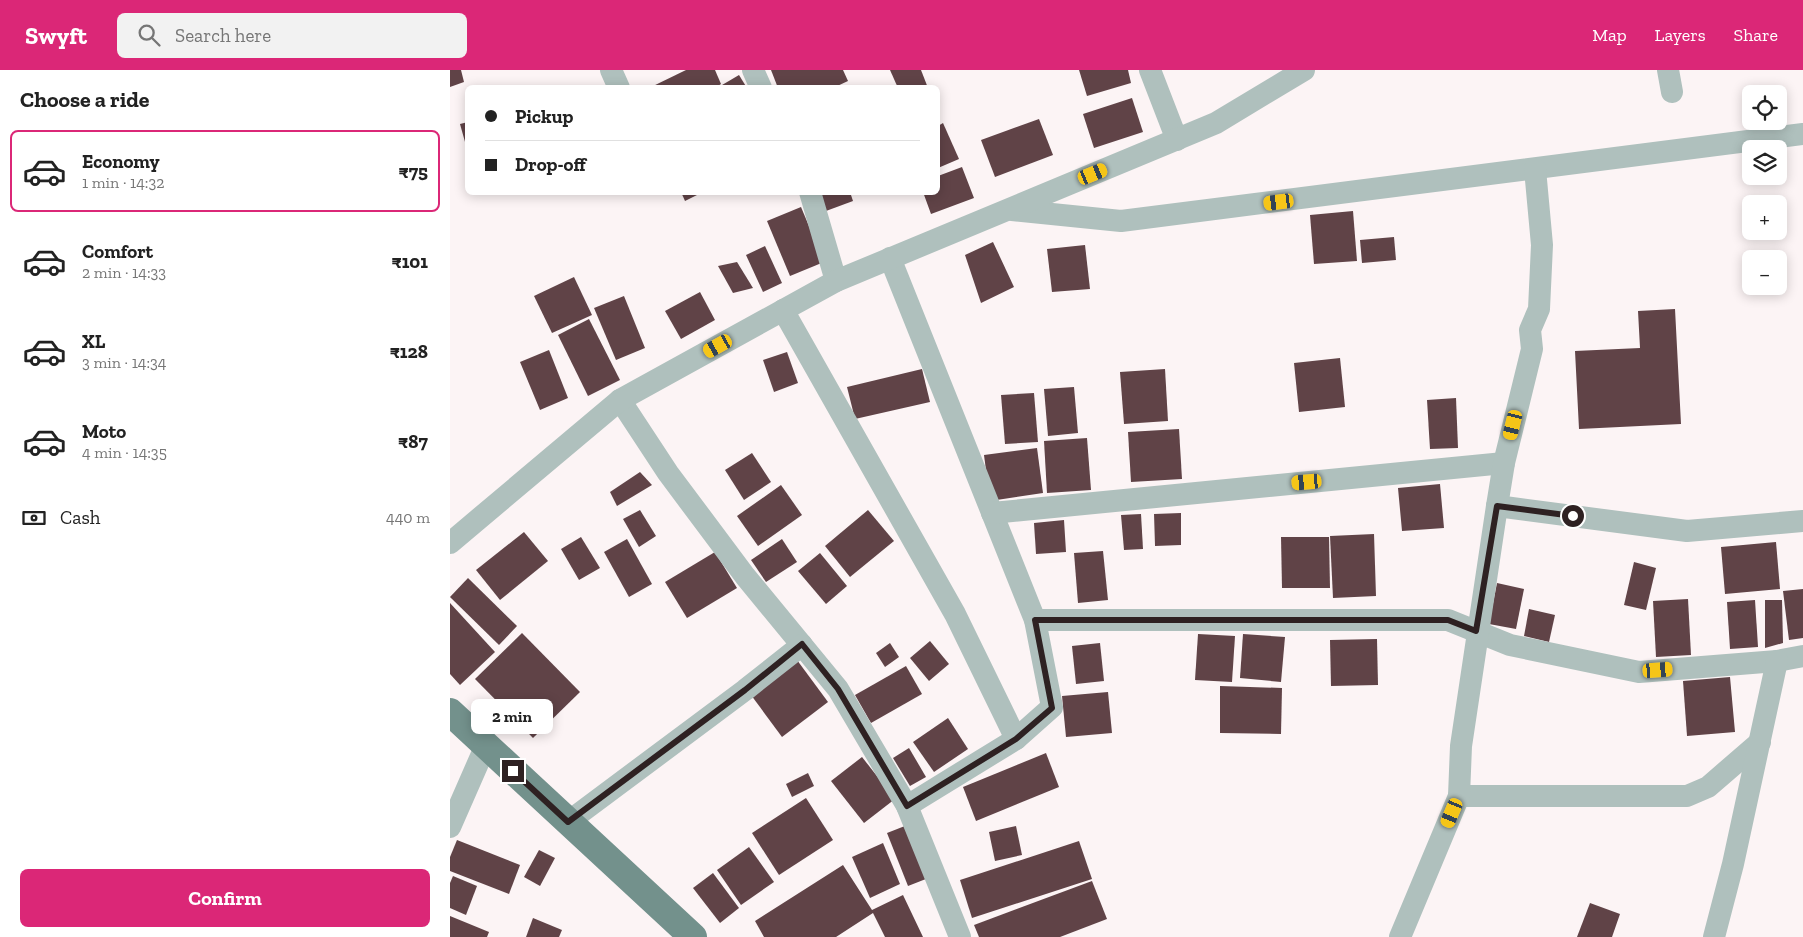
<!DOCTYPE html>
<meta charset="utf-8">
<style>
:root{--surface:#fff;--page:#f2f2f2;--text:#222;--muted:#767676;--line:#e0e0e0;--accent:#db2777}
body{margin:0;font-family:"Zilla Slab",serif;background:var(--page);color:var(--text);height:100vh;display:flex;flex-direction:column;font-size:19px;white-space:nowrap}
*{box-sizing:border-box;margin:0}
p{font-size:16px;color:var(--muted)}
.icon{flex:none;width:28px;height:28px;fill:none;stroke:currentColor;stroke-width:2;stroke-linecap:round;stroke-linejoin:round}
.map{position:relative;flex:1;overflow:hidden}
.panel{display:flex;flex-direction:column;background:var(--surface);width:450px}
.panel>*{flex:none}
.hud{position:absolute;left:15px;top:15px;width:475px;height:110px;border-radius:8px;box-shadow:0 2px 12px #0003;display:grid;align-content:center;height:110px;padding:0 20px;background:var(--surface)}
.fabs{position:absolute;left:1292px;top:15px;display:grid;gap:10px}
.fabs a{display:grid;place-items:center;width:45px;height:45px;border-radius:8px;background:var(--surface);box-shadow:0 2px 12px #0003;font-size:25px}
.end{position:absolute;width:22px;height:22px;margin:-11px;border:6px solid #2e2122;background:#fff;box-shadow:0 0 0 2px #fff}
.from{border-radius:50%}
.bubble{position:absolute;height:35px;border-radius:8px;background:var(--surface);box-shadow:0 2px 12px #0003;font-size:16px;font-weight:700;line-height:35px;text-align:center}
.car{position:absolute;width:15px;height:30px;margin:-15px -8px;border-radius:6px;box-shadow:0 0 4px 1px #0007;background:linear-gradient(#f5c518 24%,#345 0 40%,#f5c518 0 76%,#345 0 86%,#f5c518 0)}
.hud b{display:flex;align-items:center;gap:18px;height:48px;font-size:19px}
.hud b+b{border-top:1px solid var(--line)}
.hud i{width:12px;height:12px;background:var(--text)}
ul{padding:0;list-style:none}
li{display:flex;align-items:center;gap:15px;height:82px;margin:0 10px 8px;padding:0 10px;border:2px solid transparent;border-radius:8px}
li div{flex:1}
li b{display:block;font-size:19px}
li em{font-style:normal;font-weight:700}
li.current{border-color:var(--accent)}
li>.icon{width:45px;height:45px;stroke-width:1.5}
h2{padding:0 20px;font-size:22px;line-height:60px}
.pay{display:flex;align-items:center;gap:12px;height:55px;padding:0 20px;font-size:19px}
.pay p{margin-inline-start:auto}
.action{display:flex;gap:10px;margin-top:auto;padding:10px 20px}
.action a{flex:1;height:58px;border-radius:8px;background:var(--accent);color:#fff;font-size:20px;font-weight:700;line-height:58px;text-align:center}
header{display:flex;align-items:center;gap:30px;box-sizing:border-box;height:70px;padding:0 25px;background:var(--accent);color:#fff}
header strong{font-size:24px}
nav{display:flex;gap:28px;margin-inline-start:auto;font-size:18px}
.search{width:350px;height:45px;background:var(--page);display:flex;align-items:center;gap:12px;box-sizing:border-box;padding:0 18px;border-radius:8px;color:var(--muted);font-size:19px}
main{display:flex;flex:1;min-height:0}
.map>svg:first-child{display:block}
</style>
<header>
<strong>Swyft</strong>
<div class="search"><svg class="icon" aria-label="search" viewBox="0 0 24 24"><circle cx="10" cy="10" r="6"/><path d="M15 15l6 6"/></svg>Search here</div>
<nav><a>Map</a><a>Layers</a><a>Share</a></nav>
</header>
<main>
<section class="panel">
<h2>Choose a ride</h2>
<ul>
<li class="current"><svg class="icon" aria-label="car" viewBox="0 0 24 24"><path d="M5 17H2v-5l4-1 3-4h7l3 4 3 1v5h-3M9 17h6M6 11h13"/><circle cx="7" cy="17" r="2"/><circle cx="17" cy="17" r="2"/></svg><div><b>Economy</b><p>1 min · 14:32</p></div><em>₹75</em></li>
<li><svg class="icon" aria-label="car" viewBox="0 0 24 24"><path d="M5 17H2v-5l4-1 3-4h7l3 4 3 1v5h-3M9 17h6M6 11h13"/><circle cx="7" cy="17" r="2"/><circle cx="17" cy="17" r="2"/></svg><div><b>Comfort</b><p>2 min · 14:33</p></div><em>₹101</em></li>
<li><svg class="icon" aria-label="car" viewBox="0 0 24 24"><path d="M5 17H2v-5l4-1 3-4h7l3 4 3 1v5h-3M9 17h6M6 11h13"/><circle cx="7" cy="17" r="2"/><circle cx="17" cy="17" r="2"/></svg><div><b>XL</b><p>3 min · 14:34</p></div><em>₹128</em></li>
<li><svg class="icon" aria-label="car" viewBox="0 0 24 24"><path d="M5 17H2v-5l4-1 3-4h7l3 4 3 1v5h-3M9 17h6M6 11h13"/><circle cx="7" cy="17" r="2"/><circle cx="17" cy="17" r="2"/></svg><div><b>Moto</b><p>4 min · 14:35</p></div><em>₹87</em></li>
</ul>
<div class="pay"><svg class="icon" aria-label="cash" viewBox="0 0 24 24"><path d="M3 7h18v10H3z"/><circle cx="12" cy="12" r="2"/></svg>Cash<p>440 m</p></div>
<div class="action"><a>Confirm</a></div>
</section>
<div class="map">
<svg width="1353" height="867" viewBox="0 0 1353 867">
<rect width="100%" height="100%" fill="#fcf4f5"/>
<g fill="#604347">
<path d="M0 0H11L14 12 0 17Z"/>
<path d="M236 0H265L271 14 265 18H199Z"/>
<path d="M321 0H393L398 11 383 18H328Z"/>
<path d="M440 0H471L478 18H448Z"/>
<path d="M629 0H678L681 13 637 26Z"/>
<path d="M289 5 297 18H267Z"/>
<path d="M682 28 693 62 644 78 633 44Z"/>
<path d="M589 49 603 85 545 107 531 70Z"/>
<path d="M18 52V79H17L10 54Z"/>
<path d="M493 53 509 89 488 98V56Z"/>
<path d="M512 97 524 128 481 144 473 122H488V106Z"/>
<path d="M231 122H248L249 124 235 131Z"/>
<path d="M370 122H400L403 131 376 141Z"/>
<path d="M351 137 374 192 340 206 317 151Z"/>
<path d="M903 141 907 191 864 194 860 145Z"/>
<path d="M944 167 946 190 912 193 910 170Z"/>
<path d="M543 172 564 217 531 233 515 185Z"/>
<path d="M635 175 640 219 602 222 597 179Z"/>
<path d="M315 176 332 213 313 222 296 185Z"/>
<path d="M287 192 303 218 283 223 268 196Z"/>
<path d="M124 207 142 245 102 263 84 226Z"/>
<path d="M250 222 265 250 231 269 215 241Z"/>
<path d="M174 226 195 278 166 290 144 238Z"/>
<path d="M1225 239 1231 354 1129 359 1125 281 1190 278 1188 241Z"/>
<path d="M139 249 170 310 138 326 108 265Z"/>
<path d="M99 280 118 328 90 340 70 292Z"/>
<path d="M337 282 348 313 324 322 313 290Z"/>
<path d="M890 288 895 337 849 342 844 293Z"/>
<path d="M472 299 480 332 405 349 397 317Z"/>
<path d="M715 299 718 351 674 354 670 302Z"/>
<path d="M624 317 628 363 598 366 594 319Z"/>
<path d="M584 323 588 372 555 374 551 325Z"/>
<path d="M1006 328 1008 378 980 379 977 330Z"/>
<path d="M729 359 732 409 681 412 678 362Z"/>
<path d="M637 368 641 420 597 423 594 371Z"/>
<path d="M587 378 593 423 540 431 534 385Z"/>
<path d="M302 383 321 412 294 430 275 400Z"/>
<path d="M190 402 202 415 167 436 160 422Z"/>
<path d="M990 414 994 458 952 461 948 418Z"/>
<path d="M331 415 352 445 308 476 287 446Z"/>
<path d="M190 440 206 466 189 477 173 449Z"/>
<path d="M418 440 444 471 400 507 375 476Z"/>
<path d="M731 443V475L705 476 704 444Z"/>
<path d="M691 444 693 479 674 480 671 445Z"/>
<path d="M614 450 616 482 586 484 584 453Z"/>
<path d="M74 462 98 491 50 530 26 500Z"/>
<path d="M924 464 926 526 883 528 880 466Z"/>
<path d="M131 467 150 498 129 510 111 479Z"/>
<path d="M831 467H879L880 518H832Z"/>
<path d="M177 469 202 514 179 527 154 482Z"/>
<path d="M332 469 347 492 316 512 301 490Z"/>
<path d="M1326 472 1330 519 1275 524 1271 477Z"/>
<path d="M653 481 658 530 628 533 624 483Z"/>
<path d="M265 482 287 518 237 548 215 512Z"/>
<path d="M370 483 397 516 376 534 348 501Z"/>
<path d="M1184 492 1206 498 1196 540 1174 535Z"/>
<path d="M18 508 67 556 49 575 0 527Z"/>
<path d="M1047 513 1074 519 1066 559 1039 554Z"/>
<path d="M1353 519V568L1339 570 1333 521Z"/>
<path d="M1238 529 1241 585 1206 587 1203 531Z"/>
<path d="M1305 530 1308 577 1280 579 1277 532Z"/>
<path d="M1315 530H1332L1333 573 1315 578Z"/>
<path d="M0 533 45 582 10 615 0 604Z"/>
<path d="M1079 539 1105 545 1099 572 1074 566Z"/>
<path d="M72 563 130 622 83 668 25 609Z"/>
<path d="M748 564 785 566 782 612 745 610Z"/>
<path d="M793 564 835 567 831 612 790 608Z"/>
<path d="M927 569 928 615 881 616 880 570Z"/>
<path d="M480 571 499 594 479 611 460 588Z"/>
<path d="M440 573 449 587 435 597 426 583Z"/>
<path d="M650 573 654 611 626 614 622 576Z"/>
<path d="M347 590 378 632 332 667 301 625Z"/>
<path d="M456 596 472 624 421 653 405 625Z"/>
<path d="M1280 607 1285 662 1237 666 1233 611Z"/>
<path d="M770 616 832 618 831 664 770 663Z"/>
<path d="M658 622 662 663 616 667 612 626Z"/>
<path d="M498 648 518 679 484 702 463 672Z"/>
<path d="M459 678 476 707 460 716 443 688Z"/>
<path d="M596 683 609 717 526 751 513 717Z"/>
<path d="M412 687 445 729 414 753 381 711Z"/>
<path d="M358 703 364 716 342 727 336 714Z"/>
<path d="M356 728 383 770 329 805 302 763Z"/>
<path d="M460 754 481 807 458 816 437 763Z"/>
<path d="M566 756 572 785 545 791 539 762Z"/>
<path d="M7 770 70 795 59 824 0 801V787Z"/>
<path d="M629 771 642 809 522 848 510 810Z"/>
<path d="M433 773 450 814 420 828 402 787Z"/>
<path d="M299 777 324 812 291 835 267 800Z"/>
<path d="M89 780 105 788 90 816 74 807Z"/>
<path d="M393 795 422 840 453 825 473 867H435L423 843 386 867H314L305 851Z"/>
<path d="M263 803 289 838 270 853 243 818Z"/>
<path d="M3 806 27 816 16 845 0 838V813Z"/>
<path d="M642 811 657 849 610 867H529L524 855Z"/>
<path d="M1140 833 1170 844 1162 867H1127Z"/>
<path d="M0 846 39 862 37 867H0Z"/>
<path d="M83 848 112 860 109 867H76Z"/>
</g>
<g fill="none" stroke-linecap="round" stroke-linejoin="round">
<g stroke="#afc0bd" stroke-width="22">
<path d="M161 0 169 18"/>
<path d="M303 0 311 18"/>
<path d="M700 0 727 70"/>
<path d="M1218 0 1222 22"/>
<path d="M360 122 386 211"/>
<path d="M562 140 671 151 1353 64"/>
<path d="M440 188 585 550 602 637 566 669 457 736"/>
<path d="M333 240 505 544 566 669"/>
<path d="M170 330 218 403 295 506 388 619 457 736 510 867"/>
<path d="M1047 436 1237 461 1353 451"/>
<path d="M542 443 1054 393"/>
<path d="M0 473 170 330 386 211 766 53 854 0"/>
<path d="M585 550H998L1060 575 1189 602 1327 591 1353 586"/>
<path d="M1009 726H1237L1258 717 1310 672"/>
<path d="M118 752 295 620 352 575"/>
<path d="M0 757 36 675"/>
<path d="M950 867 1009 726 1011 676 1047 436 1054 393 1082 279 1080 260 1089 239 1092 175 1085 99"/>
<path d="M1264 867 1283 794 1327 591"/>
</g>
<path stroke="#73918c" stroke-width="28" d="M0 642 243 867"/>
</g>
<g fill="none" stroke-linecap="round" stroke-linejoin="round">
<path stroke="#2e2122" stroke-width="6" d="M63 701 118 752 295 620 352 574 388 619 457 736 566 669 602 638 585 550H998L1026 561 1047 436 1123 446"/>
</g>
</svg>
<div class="fabs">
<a><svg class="icon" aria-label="locate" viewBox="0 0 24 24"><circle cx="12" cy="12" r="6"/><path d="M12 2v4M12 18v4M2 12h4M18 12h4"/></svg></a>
<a><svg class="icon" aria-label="layers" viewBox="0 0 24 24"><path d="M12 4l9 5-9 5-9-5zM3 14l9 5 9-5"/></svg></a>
<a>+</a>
<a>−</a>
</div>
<i class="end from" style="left:1123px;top:446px"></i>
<i class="end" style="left:63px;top:701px"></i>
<div class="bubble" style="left:21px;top:629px;width:82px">2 min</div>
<i class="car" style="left:643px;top:104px;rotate:68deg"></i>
<i class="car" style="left:829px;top:132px;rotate:263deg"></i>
<i class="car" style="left:268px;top:276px;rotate:241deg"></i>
<i class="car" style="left:1063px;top:355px;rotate:194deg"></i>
<i class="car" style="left:857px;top:412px;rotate:265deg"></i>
<i class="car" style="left:1208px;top:600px;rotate:86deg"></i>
<i class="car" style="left:1002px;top:743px;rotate:203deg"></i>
<div class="hud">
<b><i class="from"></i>Pickup</b>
<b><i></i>Drop-off</b>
</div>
</div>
</main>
